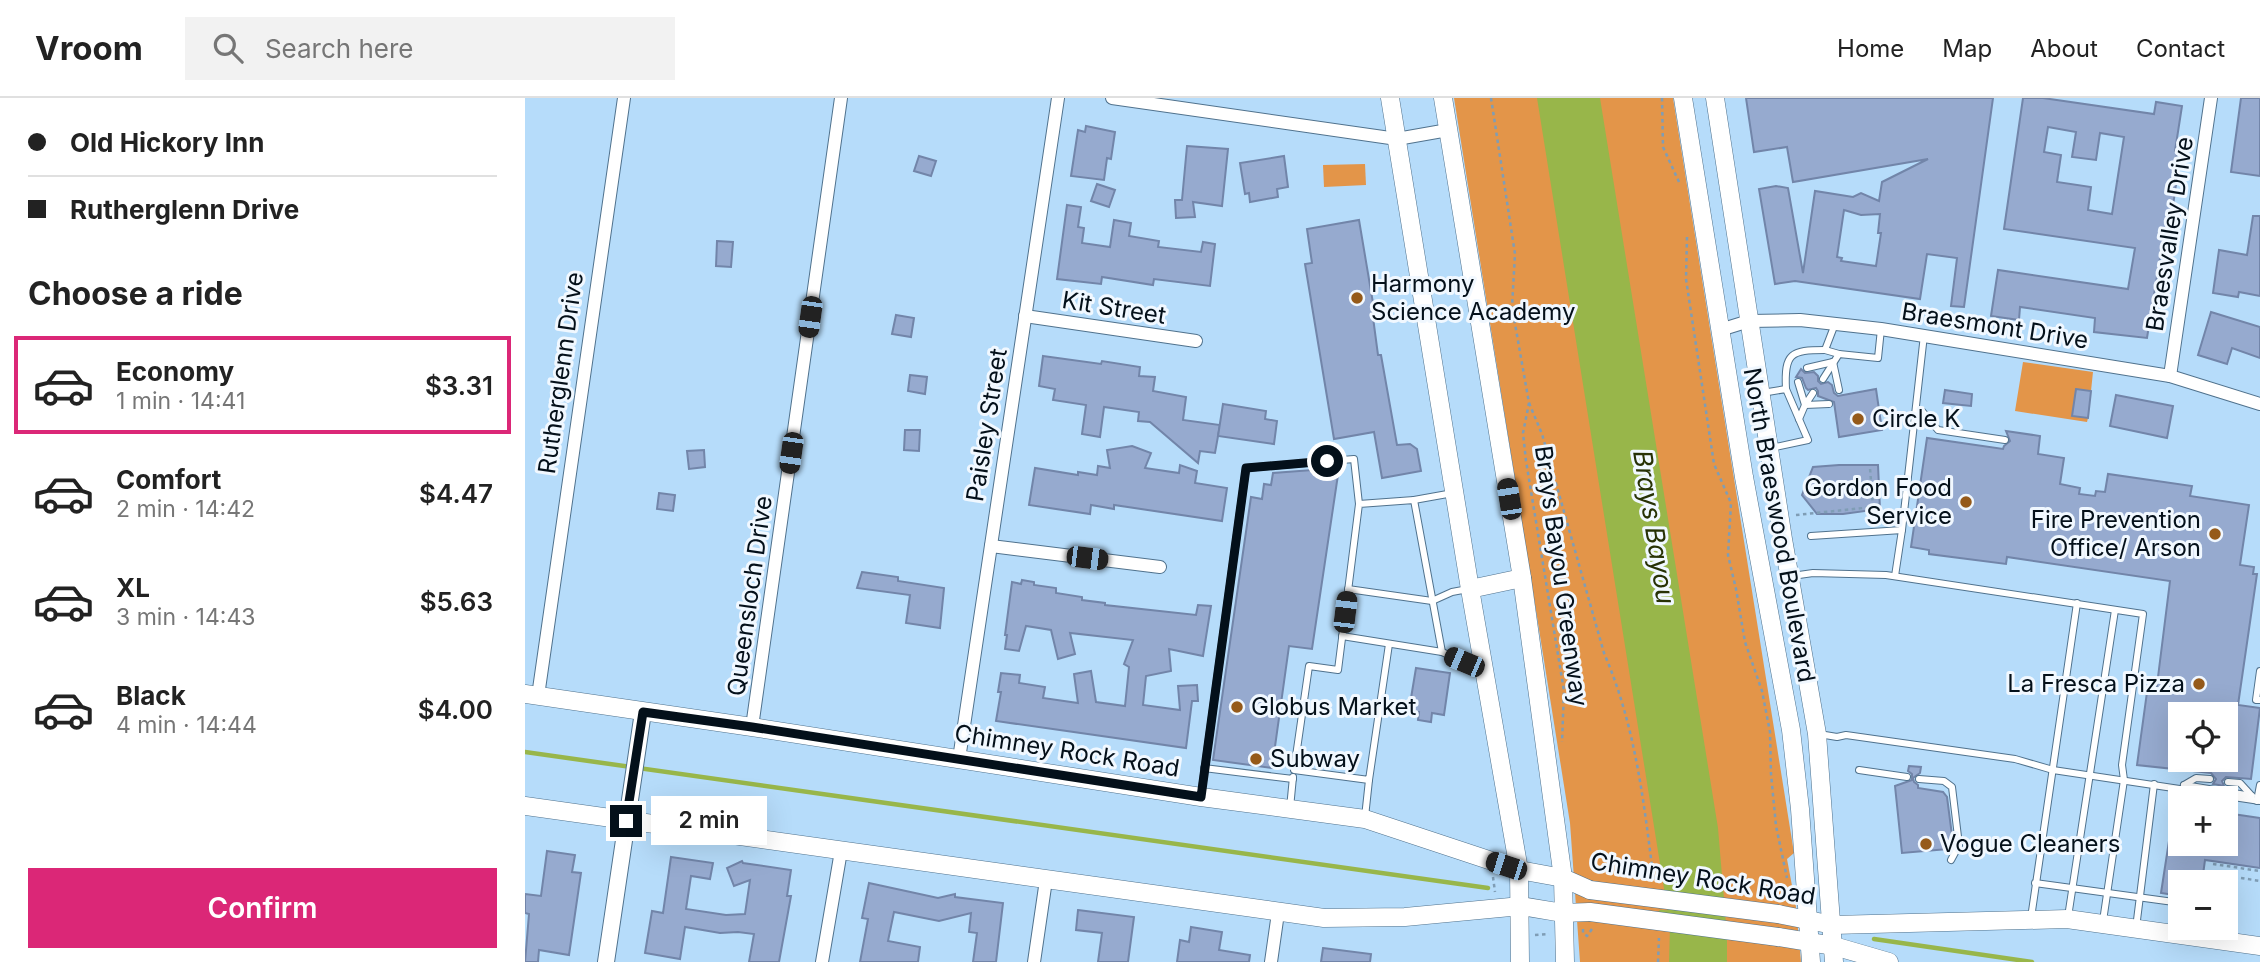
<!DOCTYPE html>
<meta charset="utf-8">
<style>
:root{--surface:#fff;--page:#f2f2f2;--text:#222;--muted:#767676;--line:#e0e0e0;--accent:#db2777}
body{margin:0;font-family:Inter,sans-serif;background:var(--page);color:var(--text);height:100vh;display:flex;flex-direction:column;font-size:26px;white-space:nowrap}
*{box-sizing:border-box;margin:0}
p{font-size:23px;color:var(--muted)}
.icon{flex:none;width:38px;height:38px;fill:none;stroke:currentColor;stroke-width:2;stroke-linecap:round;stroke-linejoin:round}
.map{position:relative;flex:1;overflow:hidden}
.panel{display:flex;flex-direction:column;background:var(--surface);width:525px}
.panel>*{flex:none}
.guide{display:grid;align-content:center;height:154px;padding:0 28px;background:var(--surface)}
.controls{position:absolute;left:1643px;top:604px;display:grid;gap:14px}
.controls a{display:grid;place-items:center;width:70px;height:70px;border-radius:0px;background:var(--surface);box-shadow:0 7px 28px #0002;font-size:35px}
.end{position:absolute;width:32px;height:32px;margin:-16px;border:9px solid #04101a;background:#fff;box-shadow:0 0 0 4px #fff}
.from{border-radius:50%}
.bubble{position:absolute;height:49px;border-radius:0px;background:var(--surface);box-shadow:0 7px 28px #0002;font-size:23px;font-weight:600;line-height:49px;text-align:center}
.car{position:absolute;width:21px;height:42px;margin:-21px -10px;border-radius:9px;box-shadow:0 0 5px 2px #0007;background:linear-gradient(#222 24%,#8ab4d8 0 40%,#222 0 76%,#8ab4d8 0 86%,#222 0)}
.guide b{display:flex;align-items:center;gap:24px;height:66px;font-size:26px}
.guide b+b{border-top:2px solid var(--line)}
.guide i{width:18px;height:18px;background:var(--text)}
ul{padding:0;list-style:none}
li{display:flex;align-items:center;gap:21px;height:98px;margin:0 14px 10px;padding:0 14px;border:4px solid transparent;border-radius:0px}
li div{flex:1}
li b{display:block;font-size:26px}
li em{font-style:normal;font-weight:600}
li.on{border-color:var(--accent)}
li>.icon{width:63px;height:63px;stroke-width:1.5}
h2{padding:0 28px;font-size:32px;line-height:84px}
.action{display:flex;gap:14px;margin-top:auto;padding:14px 28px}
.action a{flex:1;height:80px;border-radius:0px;background:var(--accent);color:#fff;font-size:28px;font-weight:600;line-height:80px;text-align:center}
header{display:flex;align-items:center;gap:42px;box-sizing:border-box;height:98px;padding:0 35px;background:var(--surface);border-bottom:2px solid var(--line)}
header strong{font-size:33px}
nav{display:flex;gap:38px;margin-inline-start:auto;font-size:24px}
.search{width:490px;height:63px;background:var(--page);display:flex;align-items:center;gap:18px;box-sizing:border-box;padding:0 24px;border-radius:0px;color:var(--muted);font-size:26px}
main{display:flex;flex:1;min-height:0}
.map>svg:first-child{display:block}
</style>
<header>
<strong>Vroom</strong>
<div class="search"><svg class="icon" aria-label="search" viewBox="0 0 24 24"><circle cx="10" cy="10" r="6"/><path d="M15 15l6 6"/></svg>Search here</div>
<nav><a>Home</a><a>Map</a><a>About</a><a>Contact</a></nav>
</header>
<main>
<section class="panel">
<div class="guide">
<b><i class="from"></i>Old Hickory Inn</b>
<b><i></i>Rutherglenn Drive</b>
</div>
<h2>Choose a ride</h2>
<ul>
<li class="on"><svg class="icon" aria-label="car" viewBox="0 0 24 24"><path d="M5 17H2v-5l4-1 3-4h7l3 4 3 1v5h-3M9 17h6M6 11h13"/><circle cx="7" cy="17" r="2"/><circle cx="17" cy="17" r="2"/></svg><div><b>Economy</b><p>1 min · 14:41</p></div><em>$3.31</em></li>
<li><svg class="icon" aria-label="car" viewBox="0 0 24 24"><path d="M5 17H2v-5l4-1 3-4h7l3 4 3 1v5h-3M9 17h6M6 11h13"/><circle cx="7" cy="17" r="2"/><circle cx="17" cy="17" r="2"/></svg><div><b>Comfort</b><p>2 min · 14:42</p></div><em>$4.47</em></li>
<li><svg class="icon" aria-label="car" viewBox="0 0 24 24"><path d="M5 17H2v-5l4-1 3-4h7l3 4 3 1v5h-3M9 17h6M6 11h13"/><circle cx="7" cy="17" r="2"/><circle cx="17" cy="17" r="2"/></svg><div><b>XL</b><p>3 min · 14:43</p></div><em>$5.63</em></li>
<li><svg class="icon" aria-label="car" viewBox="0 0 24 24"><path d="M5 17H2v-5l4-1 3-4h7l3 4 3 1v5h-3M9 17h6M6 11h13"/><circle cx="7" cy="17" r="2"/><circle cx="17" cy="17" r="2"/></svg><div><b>Black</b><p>4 min · 14:44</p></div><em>$4.00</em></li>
</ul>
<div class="action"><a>Confirm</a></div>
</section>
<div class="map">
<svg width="1735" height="864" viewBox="0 0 1735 864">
<rect width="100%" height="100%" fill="#b6dcfa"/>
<g fill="#e39549">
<path d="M929 0H1148L1269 755 1262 761 1271 809 1276 864H1055L1045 725Z"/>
<path d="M840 66 841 87 799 89 798 67Z"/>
<path d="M1498 264 1568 274 1566 293 1551 291 1548 318 1563 320 1562 324 1490 313Z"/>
</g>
<path fill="#98b64a" d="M1012 0H1075L1193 730 1202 837V864H1144L1145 828Z"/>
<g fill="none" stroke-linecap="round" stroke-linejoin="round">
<g stroke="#98b64a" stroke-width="4.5">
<path d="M0 654 963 790"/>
<path d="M1136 814 1147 815"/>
<path d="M1349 841 1507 864"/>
</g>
</g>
<g fill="#96aacf" stroke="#7285a9" stroke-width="2" fill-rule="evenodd">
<path d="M1221 0H1468L1439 209 1426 208 1432 160 1402 156 1395 201 1270 183 1250 186 1234 91 1251 88 1263 90 1278 175 1290 93 1328 99 1336 95 1354 103 1357 84 1403 61 1268 84 1262 49 1229 54ZM1319 112 1336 117 1355 116 1353 135H1356L1351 168 1316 163 1317 160 1312 159Z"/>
<path d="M1498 0H1518L1629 16 1631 4 1657 8 1650 53 1652 54 1651 64 1654 65 1642 151 1639 150 1637 160H1635L1622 240 1569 234 1570 220 1495 209 1494 222 1466 218 1473 172 1603 191 1610 150 1479 131ZM1523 29 1551 34 1547 59 1571 62 1575 35 1599 39 1587 116 1563 112 1566 89 1532 84 1536 57 1519 54Z"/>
<path d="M1716 0H1735V78L1706 74Z"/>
<path d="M561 28 590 34 586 61 582 60 579 82 546 78 553 32 560 34Z"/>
<path d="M662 48 703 51 697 108 668 104 670 119 651 120 650 102H657Z"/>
<path d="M394 58 411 63 406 78 389 73Z"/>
<path d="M759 58 763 89 752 91 753 99 725 104 724 95 720 96 715 65Z"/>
<path d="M572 86 590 92 584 109 566 103Z"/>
<path d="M542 107 556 109 553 129 559 130 557 145 585 149 589 122 606 125 604 138 634 143 633 149 676 154 678 144 690 146 685 188 629 181 628 187 577 179 576 186 532 181Z"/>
<path d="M1728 118H1735V198L1714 194 1713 199 1688 195 1694 152 1722 157Z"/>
<path d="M834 122 849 211 847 212 853 257H856L872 347 885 346 892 351 896 373 857 380 849 334 809 341 780 166 787 165 782 131Z"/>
<path d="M192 143 208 144 206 169 191 168Z"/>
<path d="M1686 214 1735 229V260L1707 250 1702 266 1673 257Z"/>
<path d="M371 217 389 220 386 239 367 236Z"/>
<path d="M518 258 576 266 577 263 615 269 614 278 630 279 628 293 661 299 658 322 695 327 690 355 675 353 673 365 625 324 613 323 614 314 579 309 575 339 557 336 561 307 528 302 530 291 514 288Z"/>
<path d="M1276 271 1280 275 1289 274 1293 278V283L1296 286 1303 284 1307 287 1309 295 1313 298 1351 291 1357 332 1314 339 1309 304 1293 298V293L1291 290 1283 292 1281 290 1277 280 1271 279Z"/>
<path d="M385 277 402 279 400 296 383 293Z"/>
<path d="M1551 291 1566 293 1563 320 1547 318Z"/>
<path d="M1420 292 1447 296 1446 308 1418 305Z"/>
<path d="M1591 297 1648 308 1642 340 1585 328Z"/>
<path d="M698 306 741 313 740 321 752 323 749 346 693 338Z"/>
<path d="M380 332H395L394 353 379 352Z"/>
<path d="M1481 333 1515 338 1513 356 1539 360 1535 386 1555 390 1554 396 1570 398 1571 393 1580 394 1583 376 1667 388 1665 398 1724 407 1715 467 1729 469 1728 476H1732L1713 607 1735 610 1726 681 1701 679 1697 683 1699 688 1688 686 1691 681 1686 675 1612 667 1622 594 1631 595 1645 483 1482 459 1481 466 1404 456V452L1386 449 1402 340 1478 351 1479 348 1485 343ZM1656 616H1701V662H1656Z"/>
<path d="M607 348 626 355 620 370 654 375 655 367 672 373 670 385 702 390 697 423 589 407V411L566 407 565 416 504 407 510 370 553 377V374L572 377 573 368 585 370 582 352Z"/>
<path d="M179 352 180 369 164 371 162 353Z"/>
<path d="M1314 367H1353L1355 411 1318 416H1292L1277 397 1288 369Z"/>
<path d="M814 370 787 551 764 548 747 670 688 662 726 399 737 401 739 386 746 387 748 375Z"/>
<path d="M134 395 150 397 148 413 132 411Z"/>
<path d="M337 474 373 479V483L419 490 415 530 381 525 385 497 332 490Z"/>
<path d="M497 482 509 484V487L531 490V495L557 499V502L580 505V507L671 517 673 507 686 508 678 558 644 551 646 573 621 578 618 607 655 612 653 588 672 587 673 603H667L661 650 471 623 476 594H473L476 575 495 577 494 585 520 589 518 600 553 605 549 576 566 573 571 604 600 608 604 569 599 566 608 542 545 535 550 556 533 561 526 532 501 528 494 553 480 551 482 537H480L487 484 496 486Z"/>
<path d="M891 570 925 575 919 617 907 615 906 624 893 622 894 614 884 612Z"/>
<path d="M1384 668 1396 669 1395 675 1388 680 1389 684 1393 687V690L1418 694 1422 699 1428 745 1423 751 1377 755 1370 688 1387 682V676L1383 673Z"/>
<path d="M1701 715 1735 720V770L1680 762 1677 784H1656V798L1636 795 1648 717H1656V746H1701Z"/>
<path d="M22 753 50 757 47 774 56 775 44 857 14 852 13 864H0L4 816 0 815V796L16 798Z"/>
<path d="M146 759 188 765 185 781 166 778 161 811 201 817 220 816 225 782 209 788 202 770 217 763 218 765 266 772 262 798H266L254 864H224L229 836 213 834 195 835 160 829 155 861 120 855 127 813 138 815Z"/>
<path d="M344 785 413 800 430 796V799L478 805 471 864H448L452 835 444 834 446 815 414 823 369 814 363 843 395 849 393 864H335L343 821 337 820Z"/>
<path d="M553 812 609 819 603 864H573L577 835 551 832Z"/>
<path d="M666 829 697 834 694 852 725 857 724 864H652L655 842 664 844Z"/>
<path d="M798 850 846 856 845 864H796Z"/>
</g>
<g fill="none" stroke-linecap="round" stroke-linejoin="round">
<defs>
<g id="service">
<path d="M1310 226 1300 252 1314 256"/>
<path d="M1308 264 1314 292"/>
<path d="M1282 270 1308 264"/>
<path d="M1298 281 1314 256 1353 260 1356 231"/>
<path d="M1273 284 1280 307 1274 321"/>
<path d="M1261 291C1259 255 1266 252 1300 252"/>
<path d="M1237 295 1261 291 1283 342 1246 350"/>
<path d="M1288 295 1280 307 1304 306"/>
<path d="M1397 313 1413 332 1480 342"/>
<path d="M889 402 928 395"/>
<path d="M1377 432 1399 237"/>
<path d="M1286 438 1377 432 1370 478"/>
<path d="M1267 478 1288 475 1361 477 1618 516 1597 667 1599 682 1578 823"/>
<path d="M823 491 907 503 927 494 943 491"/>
<path d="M817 538 917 554 939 564 955 562"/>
<path d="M864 546 844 682 769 672 784 568 813 572 834 406 889 402 917 554"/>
<path d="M1735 573 1731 602H1735"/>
<path d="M1294 636 1312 639 1321 637 1490 661 1528 672 1735 703"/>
<path d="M679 670 768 681"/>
<path d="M1334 672 1382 679"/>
<path d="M1394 681 1419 683 1427 689 1434 747 1426 762"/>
<path d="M1703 684 1715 685 1726 697"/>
<path d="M1659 687 1727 698"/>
<path d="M1659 687 1671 680 1685 681"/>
<path d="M676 698 721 370 829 361 834 406"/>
<path d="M1732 703 1735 687"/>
<path d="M765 710 768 679"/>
<path d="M840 719 844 682"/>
<path d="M1510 785 1656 805"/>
<path d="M1543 819 1590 512"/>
<path d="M1506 820 1552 505"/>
<path d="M1611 830 1629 686"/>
</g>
<g id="minor">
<path d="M587 0 872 41 923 32"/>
<path d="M500 218 671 243"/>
<path d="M1195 232 1224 223 1275 222 1356 231 1645 278 1735 306"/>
<path d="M1645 278 1686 0"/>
<path d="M466 448 635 469"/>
<path d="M13 598 99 0"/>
<path d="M227 629 316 0"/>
<path d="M434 661 533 0"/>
<path d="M297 864 316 753"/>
<path d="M509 864 521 782"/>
<path d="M746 864 753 815"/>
</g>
<path id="tertiary" d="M81 864 118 614"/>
<g id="secondary">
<path d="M865 0 945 491 994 772 995 864"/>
<path d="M918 0 997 480 1038 780 1040 864"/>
<path d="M1158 0 1219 379 1266 632 1275 711 1286 864"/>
<path d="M1190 0 1258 441 1292 636 1309 864"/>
<path d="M945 491 997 480"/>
<path d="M0 596 227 629 676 699 840 721 994 772 1038 780 1065 792"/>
<path d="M0 708 799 820 880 819 996 808 1038 815 1065 814"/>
<path d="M1253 816 1308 827 1542 821 1735 848"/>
<path d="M1253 839 1309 848 1364 864"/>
</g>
</defs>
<use href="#service" stroke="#50728d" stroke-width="8"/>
<use href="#minor" stroke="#50728d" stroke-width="14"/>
<use href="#tertiary" stroke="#50728d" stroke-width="18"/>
<use href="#secondary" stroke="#50728d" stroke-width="19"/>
<g stroke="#7f9db5" stroke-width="2.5" stroke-dasharray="3.5 3.5" stroke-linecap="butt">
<path d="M966 0 990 156 987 209 1004 305 998 335 1001 363 1039 593 1037 644"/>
<path d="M1137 0 1138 49 1154 84"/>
<path d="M1162 139 1161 181 1189 366 1206 405 1203 457 1211 491 1220 544 1237 593 1245 634 1246 676 1251 728 1262 780"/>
<path d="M1004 305 1017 336 1079 555C1111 629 1119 706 1129 784"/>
<path d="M1271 417 1348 409 1345 370"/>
<path d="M1688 766 1735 773"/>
<path d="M968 779 970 794"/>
<path d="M1716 780 1735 783"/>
<path d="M1058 831V835L1062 838 1067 831"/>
<path d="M1010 837 1024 836"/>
<path d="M1133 864 1134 840"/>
</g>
<use href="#service" stroke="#fff" stroke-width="6"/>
<use href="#minor" stroke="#fff" stroke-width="12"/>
<use href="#tertiary" stroke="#fff" stroke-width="16"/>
<use href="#secondary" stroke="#fff" stroke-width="18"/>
<defs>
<g id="secondary-bridge">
<path d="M1065 792 1253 816"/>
<path d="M1065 814 1253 839"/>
</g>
</defs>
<use href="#secondary-bridge" stroke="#50728d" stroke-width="19" stroke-linecap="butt"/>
<use href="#secondary-bridge" stroke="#fff" stroke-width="18"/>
</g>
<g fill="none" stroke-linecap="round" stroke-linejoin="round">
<path stroke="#04101a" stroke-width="9" d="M101 723 118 614 227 629 676 699 721 370 802 363"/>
</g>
<g fill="#955a1a" stroke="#f1f8ff" stroke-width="2.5">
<circle cx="832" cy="200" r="7"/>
<circle cx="1333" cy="321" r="7"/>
<circle cx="1441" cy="404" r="7"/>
<circle cx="1690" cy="436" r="7"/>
<circle cx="1674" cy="586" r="7"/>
<circle cx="712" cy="609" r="7"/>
<circle cx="731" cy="661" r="7"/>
<circle cx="1401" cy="746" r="7"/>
</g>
<g text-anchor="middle" stroke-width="6" stroke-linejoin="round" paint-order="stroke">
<g font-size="24" fill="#04101a" stroke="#f1f8ff">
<text transform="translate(1645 136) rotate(-81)" y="8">Braesvalley Drive</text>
<text transform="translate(589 210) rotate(9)" y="8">Kit Street</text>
<text transform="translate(1470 228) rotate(9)" y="8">Braesmont Drive</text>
<text transform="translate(36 275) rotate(-82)" y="8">Rutherglenn Drive</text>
<text transform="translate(462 327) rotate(-81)" y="8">Paisley Street</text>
<text transform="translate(1254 427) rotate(80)" y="8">North Braeswood Boulevard</text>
<text transform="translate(1036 478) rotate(82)" y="8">Brays Bayou Greenway</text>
<text transform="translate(225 498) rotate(-82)" y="8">Queensloch Drive</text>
<text transform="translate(542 653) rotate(9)" y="8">Chimney Rock Road</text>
<text transform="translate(1178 781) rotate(9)" y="8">Chimney Rock Road</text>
</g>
<g font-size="24" fill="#04101a" stroke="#f1f8ff" text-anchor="start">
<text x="846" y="194">Harmony<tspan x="846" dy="28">Science Academy</tspan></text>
<text x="1347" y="329">Circle K</text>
<text x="1427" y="398" text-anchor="end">Gordon Food<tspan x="1427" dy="28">Service</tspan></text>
<text x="1676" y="430" text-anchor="end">Fire Prevention<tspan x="1676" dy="28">Office/ Arson</tspan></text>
<text x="1660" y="594" text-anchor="end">La Fresca Pizza</text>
<text x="726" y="617">Globus Market</text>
<text x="745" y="669">Subway</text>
<text x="1415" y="754">Vogue Cleaners</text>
</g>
<g font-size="26" font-style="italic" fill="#273205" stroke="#f1f8ff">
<text transform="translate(1129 429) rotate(81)" y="9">Brays Bayou</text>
</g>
</g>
</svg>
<div class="controls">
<a><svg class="icon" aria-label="locate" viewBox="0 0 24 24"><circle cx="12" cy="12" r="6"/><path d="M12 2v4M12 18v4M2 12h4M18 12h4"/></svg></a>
<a>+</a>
<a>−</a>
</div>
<i class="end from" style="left:802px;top:363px"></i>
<i class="end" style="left:101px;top:723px"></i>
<div class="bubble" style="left:126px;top:698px;width:116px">2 min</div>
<i class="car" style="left:285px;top:219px;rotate:188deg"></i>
<i class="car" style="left:266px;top:355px;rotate:188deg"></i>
<i class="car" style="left:984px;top:401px;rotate:351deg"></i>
<i class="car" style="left:562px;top:460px;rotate:97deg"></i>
<i class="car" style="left:820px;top:514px;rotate:7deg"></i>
<i class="car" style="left:939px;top:564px;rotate:293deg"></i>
<i class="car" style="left:981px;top:768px;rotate:288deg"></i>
</div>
</main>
